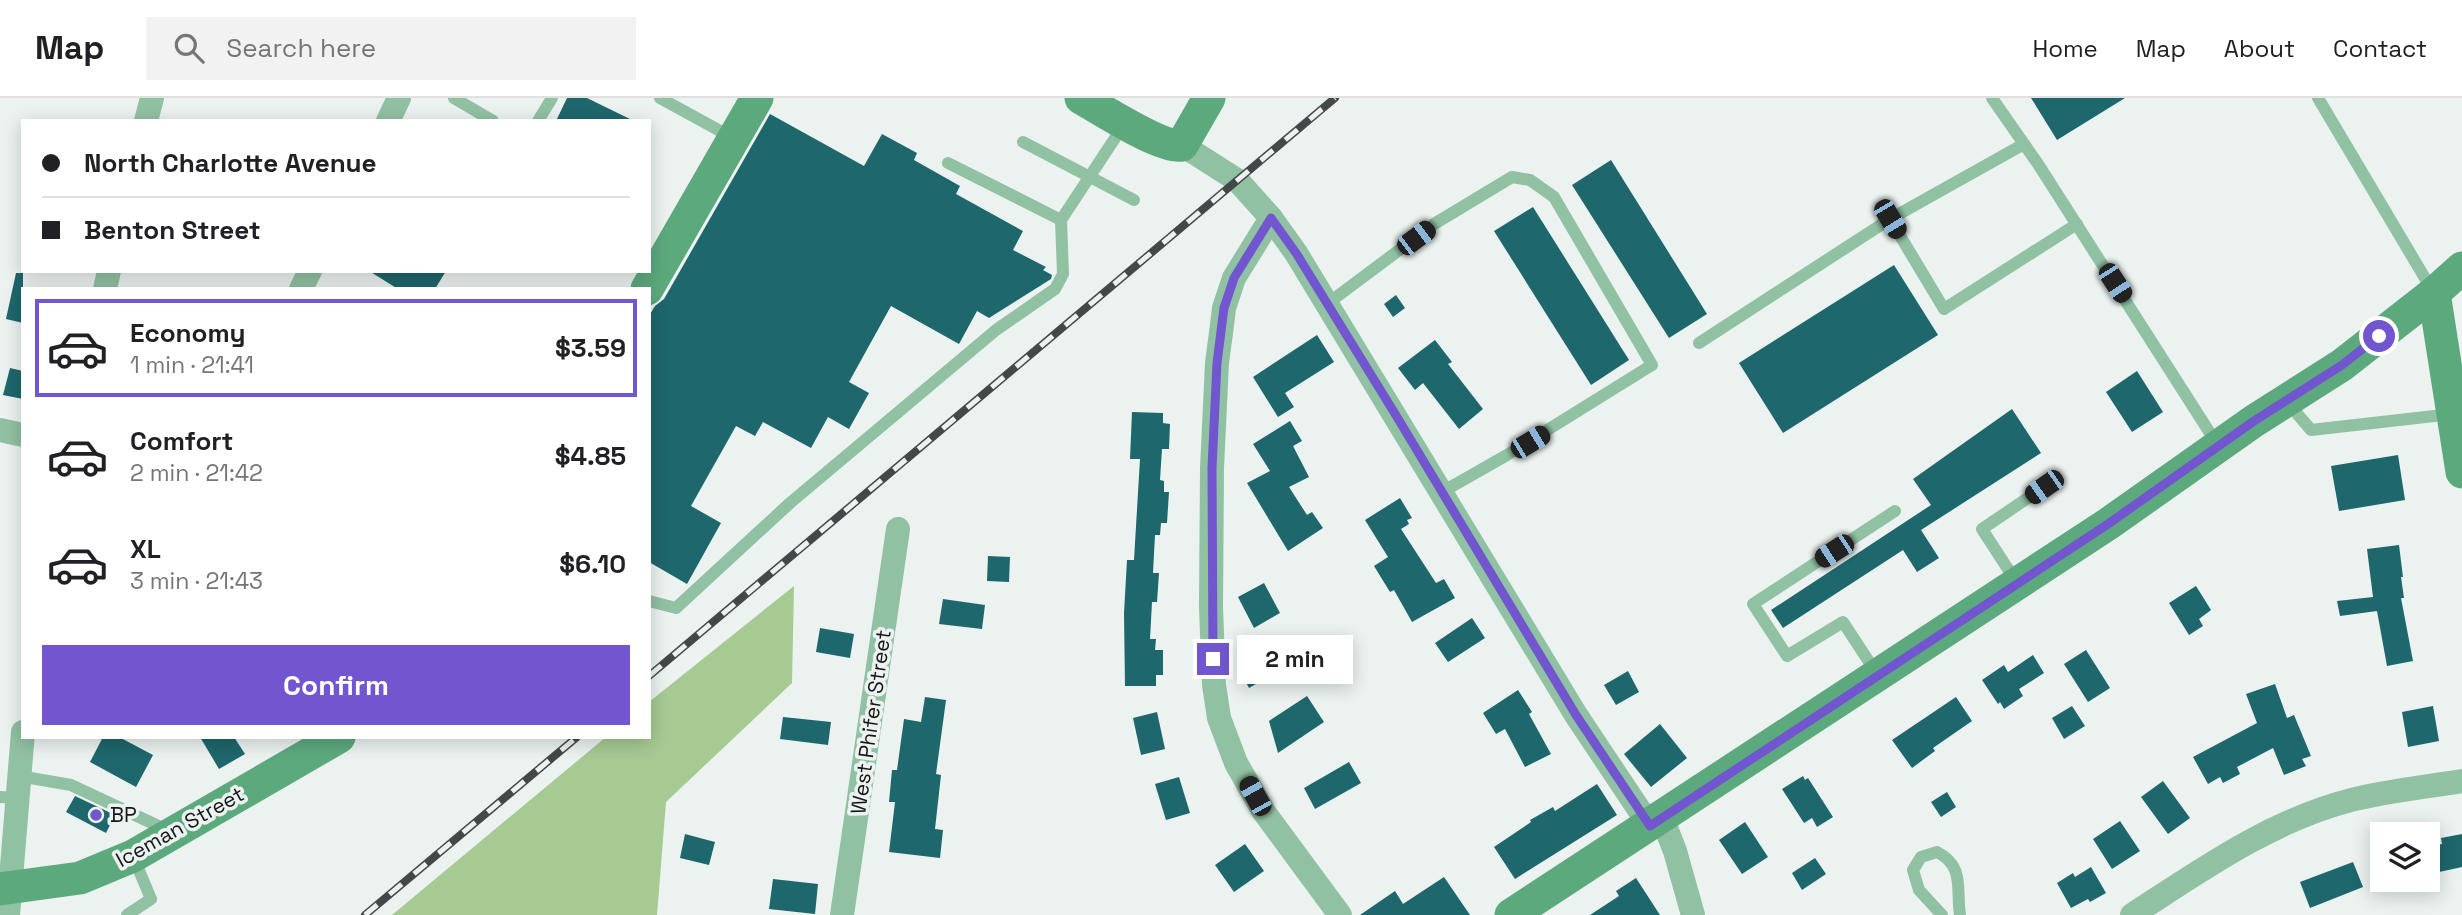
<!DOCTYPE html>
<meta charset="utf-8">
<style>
:root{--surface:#fff;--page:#f2f2f2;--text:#202124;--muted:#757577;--line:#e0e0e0;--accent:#7156cf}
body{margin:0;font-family:"Space Grotesk",sans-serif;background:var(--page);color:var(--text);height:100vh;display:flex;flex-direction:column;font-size:26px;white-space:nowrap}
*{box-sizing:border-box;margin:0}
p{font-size:23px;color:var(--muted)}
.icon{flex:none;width:38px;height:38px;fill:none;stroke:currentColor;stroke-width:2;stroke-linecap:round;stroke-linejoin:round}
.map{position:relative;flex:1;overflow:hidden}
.panel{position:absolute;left:21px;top:189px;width:630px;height:452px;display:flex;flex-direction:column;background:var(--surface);border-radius:0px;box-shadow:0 4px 18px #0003}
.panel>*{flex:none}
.hud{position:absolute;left:21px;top:21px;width:630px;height:154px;border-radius:0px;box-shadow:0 4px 18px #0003;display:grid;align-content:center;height:154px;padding:0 21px;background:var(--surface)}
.fabs{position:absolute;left:2370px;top:724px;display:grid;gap:14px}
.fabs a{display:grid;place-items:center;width:70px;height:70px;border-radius:0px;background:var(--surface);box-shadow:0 4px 18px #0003;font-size:35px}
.end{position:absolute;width:32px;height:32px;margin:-16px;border:9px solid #7156cf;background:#fff;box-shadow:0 0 0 4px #fff}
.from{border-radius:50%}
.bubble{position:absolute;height:49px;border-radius:0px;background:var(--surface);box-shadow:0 4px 18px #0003;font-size:23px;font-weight:700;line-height:49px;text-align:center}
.car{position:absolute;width:21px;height:42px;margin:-21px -10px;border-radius:9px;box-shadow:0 0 5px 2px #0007;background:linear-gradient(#222 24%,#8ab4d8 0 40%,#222 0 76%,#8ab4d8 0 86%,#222 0)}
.hud b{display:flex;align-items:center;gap:24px;height:66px;font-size:26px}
.hud b+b{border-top:2px solid var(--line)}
.hud i{width:18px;height:18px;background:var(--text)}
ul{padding:12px 0 0;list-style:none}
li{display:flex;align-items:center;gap:21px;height:98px;margin:0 14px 10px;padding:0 7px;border:4px solid transparent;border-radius:0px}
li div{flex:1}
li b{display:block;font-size:26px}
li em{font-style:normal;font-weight:700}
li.current{border-color:var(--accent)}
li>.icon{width:63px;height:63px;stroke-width:1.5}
.button{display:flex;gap:14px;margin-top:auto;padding:14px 21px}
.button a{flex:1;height:80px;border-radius:0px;background:var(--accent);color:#fff;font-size:28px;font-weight:700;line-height:80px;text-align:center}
header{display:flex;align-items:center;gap:42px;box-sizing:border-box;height:98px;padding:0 35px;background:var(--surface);border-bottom:2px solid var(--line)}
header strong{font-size:33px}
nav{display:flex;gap:38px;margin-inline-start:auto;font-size:24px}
.search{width:490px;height:63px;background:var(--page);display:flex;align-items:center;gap:18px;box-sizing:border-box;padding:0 24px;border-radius:0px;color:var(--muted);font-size:26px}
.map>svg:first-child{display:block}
</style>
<header>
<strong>Map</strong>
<div class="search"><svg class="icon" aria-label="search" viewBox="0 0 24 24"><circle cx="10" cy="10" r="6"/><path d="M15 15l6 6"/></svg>Search here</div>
<nav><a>Home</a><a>Map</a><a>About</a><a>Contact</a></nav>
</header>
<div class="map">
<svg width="2462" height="817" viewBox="0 0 2462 817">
<rect width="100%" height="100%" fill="#ebf2f0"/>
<path fill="#a5ca92" d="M794 488 792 585 666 704 657 817H392L606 639H649V604Z"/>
<g fill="#1e676c">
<path d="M567 0H587L634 23H556Z"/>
<path d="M2031 0H2125L2057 42Z"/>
<path d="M770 16 864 68 882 36 917 55 914 62 960 88 956 96 1023 133 1013 152 1046 169 1043 172 1052 177 1051 181 989 220 977 213 959 246 891 208 849 284 869 295 849 331 828 319 811 350 763 324 755 338 736 328 691 408 721 425 687 486 649 464V218L655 208 664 201Z"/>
<path d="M1611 62 1707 216 1669 240 1572 87Z"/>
<path d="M1533 109 1629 262 1591 287 1494 133Z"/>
<path d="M1894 167 1938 237 1783 335 1739 265Z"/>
<path d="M369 173H446L435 191H398Z"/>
<path d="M16 175H23V225L6 221Z"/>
<path d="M1396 197 1405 210 1393 219 1384 206Z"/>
<path d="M1317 237 1334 264 1285 295 1294 309 1278 319 1253 279Z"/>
<path d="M1435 242 1452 264 1448 266 1483 311 1459 331 1423 285 1415 292 1398 270Z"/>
<path d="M10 270 23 273V301L3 297Z"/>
<path d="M2137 273 2163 314 2132 334 2106 294Z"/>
<path d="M2012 311 2041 355 1921 432 1939 460 1917 474 1903 452 1783 530 1771 512 1931 407 1913 381Z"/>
<path d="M1132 314 1163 315V325L1170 326 1169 351H1162L1160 382 1164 383V394H1169L1167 425H1161L1160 437H1155L1153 475H1159L1157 504H1152L1150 541H1156L1155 552H1163V577H1156V588H1125L1124 515 1127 462H1134L1140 361H1130Z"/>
<path d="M1290 323 1302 343 1293 348 1309 379 1289 389 1307 417 1312 414 1323 430 1288 453 1247 385 1270 373 1253 346Z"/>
<path d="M2398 357 2405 402 2339 413 2331 368Z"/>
<path d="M1400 400 1412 420 1407 422 1409 426 1401 431 1436 485 1444 481 1455 500 1412 524 1394 492 1390 494 1374 468 1388 459 1365 422Z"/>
<path d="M2399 447 2403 479H2401L2404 500H2401L2413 563 2387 568 2377 513 2340 518 2337 503 2373 499 2367 451Z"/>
<path d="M988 458 1010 459 1009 484 987 483Z"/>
<path d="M1264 485 1280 515 1254 530 1238 499Z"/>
<path d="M2196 488 2211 512 2199 521 2203 528 2189 537 2169 505Z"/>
<path d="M943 501 985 507 982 531 939 526Z"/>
<path d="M1472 520 1485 540 1448 564 1435 545Z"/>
<path d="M820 530 854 536 850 560 816 554Z"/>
<path d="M1274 549 1285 569 1249 590 1238 569Z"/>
<path d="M2086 552 2110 590 2088 604 2064 566Z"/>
<path d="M2033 557 2044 575 2019 591 2023 598 2004 611 2000 604 1998 606 1982 582 2004 567 2008 574Z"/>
<path d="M1628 573 1639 594 1616 607 1604 587Z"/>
<path d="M2275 586 2287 620 2294 617 2311 658 2302 661 2306 668 2284 677 2273 650 2237 669 2240 676 2223 685 2220 679 2208 686 2193 659 2257 625 2246 596Z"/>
<path d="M1518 592 1532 614 1529 616 1551 656 1525 669 1505 631 1496 636 1483 615Z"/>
<path d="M1307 598 1324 624 1278 655 1269 623Z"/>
<path d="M925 599 946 602 936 676 941 677 935 731 943 732 940 760 889 754 895 704H889L892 672H897L904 621 921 624Z"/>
<path d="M1956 599 1972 623 1933 650 1935 653 1912 670 1892 642Z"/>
<path d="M2072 608 2085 628 2064 641 2052 620Z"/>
<path d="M2433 608 2439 643 2408 649 2402 614Z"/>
<path d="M1157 614 1165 651 1141 657 1133 620Z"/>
<path d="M783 619 831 624 828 647 780 641Z"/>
<path d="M1660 626 1687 660 1651 689 1624 656Z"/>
<path d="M103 639H119L153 657 136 689 90 664Z"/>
<path d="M200 639H234L245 656 219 671Z"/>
<path d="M1349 664 1361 685 1315 711 1304 690Z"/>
<path d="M1803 678 1805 682 1808 680 1833 719 1817 729 1812 720 1804 725 1782 691Z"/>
<path d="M1179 679 1190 715 1166 722 1155 686Z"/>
<path d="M2163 683 2190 720 2168 736 2141 699Z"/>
<path d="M1597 686 1617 717 1515 781 1494 749 1531 724 1530 722 1553 709 1555 713Z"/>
<path d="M1947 694 1956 709 1941 719 1931 704Z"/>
<path d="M75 698 115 717 106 735 66 714Z"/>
<path d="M2120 723 2140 753 2112 771 2093 741Z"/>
<path d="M1745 724 1768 759 1742 776 1719 742Z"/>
<path d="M685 736 715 744 709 767 680 760Z"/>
<path d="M2462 736V769L2430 776 2427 749 2442 746 2441 740Z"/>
<path d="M1245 746 1264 773 1234 794 1215 767Z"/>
<path d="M1815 760 1826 776 1802 792 1792 775Z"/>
<path d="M2353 764 2363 789 2310 810 2300 784Z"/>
<path d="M2091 769 2106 795 2090 804 2088 801 2071 810 2057 785 2073 775 2075 779Z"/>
<path d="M1444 779 1470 817H1360L1395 793 1403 806Z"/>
<path d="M1636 780 1660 817H1590L1619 798 1616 793Z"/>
<path d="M773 781 818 786 815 816 769 811Z"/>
</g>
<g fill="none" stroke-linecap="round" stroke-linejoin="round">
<g stroke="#91c1a3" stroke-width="12">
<path d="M454 0 493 23"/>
<path d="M660 0 733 40"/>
<path d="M1992 0 2038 66 2217 346"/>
<path d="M2318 0 2432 192"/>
<path d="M538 23 552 0"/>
<path d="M1023 44 1134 102"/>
<path d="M2024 46 1890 121 1944 211 2077 126"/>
<path d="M948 65 1061 122"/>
<path d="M1327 206 1434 126 1512 79 1530 82 1554 99 1652 267 1507 357 1442 394"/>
<path d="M1699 245 1890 121"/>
<path d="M2288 305 2311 332 2452 316"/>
<path d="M2017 485 1982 431 2044 389"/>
<path d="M649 503 676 510 790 405 996 232 1055 191 1063 176 1061 122 1123 28"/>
<path d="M1877 576 1843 524 1787 558 1753 506 1895 413"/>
<path d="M19 678 71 687 169 733"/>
<path d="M0 699 17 700"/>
<path d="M127 817 151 801 133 758"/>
<path d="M1942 817 1919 792 1913 772 1921 759 1937 754C1965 768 1956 791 1960 817"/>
</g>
<g stroke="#91c1a3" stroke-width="24">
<path d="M146 23 152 0"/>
<path d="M388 23 399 0"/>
<path d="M1182 47 1237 82 1271 120 1296 155 1576 617 1650 728"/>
<path d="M1271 120 1234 180 1224 210 1222 227 1217 265 1212 370 1211 509 1214 587 1219 620 1236 665 1264 714 1340 817"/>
<path d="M105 191 109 173"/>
<path d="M301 191 310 173"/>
<path d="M0 332 23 337"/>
<path d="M1662 720 1675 753 1693 817"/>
<path d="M8 817 23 634"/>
<path d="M842 817 898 431"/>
<path d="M2132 817C2201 772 2270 723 2351 702 2387 693 2425 689 2462 683"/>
</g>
<g stroke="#5da97e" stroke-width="33">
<path d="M1081 0C1101 11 1162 51 1182 47L1209 0"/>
<path d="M647 191 757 0"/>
<path d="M2434 195 2462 374"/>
<path d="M0 791 80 780 133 758 339 639"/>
<path d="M1511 817 2108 426 2254 323 2342 267 2434 195 2462 170"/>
</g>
<defs>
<g id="rail">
<path d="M649 578 1335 0"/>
<path d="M365 817 577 639"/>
</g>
</defs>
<use href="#rail" stroke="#454848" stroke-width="8"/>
<use href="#rail" stroke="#ebf2f0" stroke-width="5" stroke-dasharray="16" stroke-linecap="butt"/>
</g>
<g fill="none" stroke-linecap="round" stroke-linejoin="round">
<path stroke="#7156cf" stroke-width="9" d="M1213 561 1212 370 1217 265 1224 210 1234 180 1271 120 1296 155 1397 319 1576 617 1650 728 2108 426 2254 323 2342 267 2379 238"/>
</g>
<circle fill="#7156cf" stroke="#ebf2f0" stroke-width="2.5" cx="96" cy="717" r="7"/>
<g text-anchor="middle" stroke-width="7" stroke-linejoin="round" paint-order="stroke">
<g font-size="21" fill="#151717" stroke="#ebf2f0">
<text transform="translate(871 624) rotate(-82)" y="7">West Phifer Street</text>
<text transform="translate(180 729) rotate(-29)" y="7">Iceman Street</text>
</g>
<g font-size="21" fill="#151717" stroke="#ebf2f0" text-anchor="start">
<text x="110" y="724">BP</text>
</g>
</g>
</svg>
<div class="fabs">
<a><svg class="icon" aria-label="layers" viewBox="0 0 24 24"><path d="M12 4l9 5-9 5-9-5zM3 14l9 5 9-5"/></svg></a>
</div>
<i class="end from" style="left:2379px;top:238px"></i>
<i class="end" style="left:1213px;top:561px"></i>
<div class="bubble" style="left:1237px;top:537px;width:116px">2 min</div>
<i class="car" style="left:1890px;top:121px;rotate:149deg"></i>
<i class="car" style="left:1416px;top:140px;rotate:53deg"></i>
<i class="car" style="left:2115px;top:185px;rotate:147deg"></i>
<i class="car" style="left:1530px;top:344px;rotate:59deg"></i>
<i class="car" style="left:2044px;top:389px;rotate:235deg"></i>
<i class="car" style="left:1834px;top:453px;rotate:237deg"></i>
<i class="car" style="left:1255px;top:698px;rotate:331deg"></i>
<div class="hud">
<b><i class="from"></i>North Charlotte Avenue</b>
<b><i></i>Benton Street</b>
</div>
<section class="panel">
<ul>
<li class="current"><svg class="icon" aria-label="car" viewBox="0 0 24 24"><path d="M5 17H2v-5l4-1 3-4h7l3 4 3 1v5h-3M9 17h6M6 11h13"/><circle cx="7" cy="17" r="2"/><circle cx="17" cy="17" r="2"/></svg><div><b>Economy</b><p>1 min · 21:41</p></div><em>$3.59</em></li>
<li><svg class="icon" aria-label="car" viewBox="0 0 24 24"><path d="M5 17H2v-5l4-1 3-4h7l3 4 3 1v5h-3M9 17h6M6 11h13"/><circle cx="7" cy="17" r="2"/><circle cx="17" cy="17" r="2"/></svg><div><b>Comfort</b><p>2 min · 21:42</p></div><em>$4.85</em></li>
<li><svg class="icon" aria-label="car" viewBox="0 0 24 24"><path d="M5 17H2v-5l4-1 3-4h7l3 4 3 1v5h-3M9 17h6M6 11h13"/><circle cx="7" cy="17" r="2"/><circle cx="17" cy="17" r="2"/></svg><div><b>XL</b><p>3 min · 21:43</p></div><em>$6.10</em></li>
</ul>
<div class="button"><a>Confirm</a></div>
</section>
</div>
